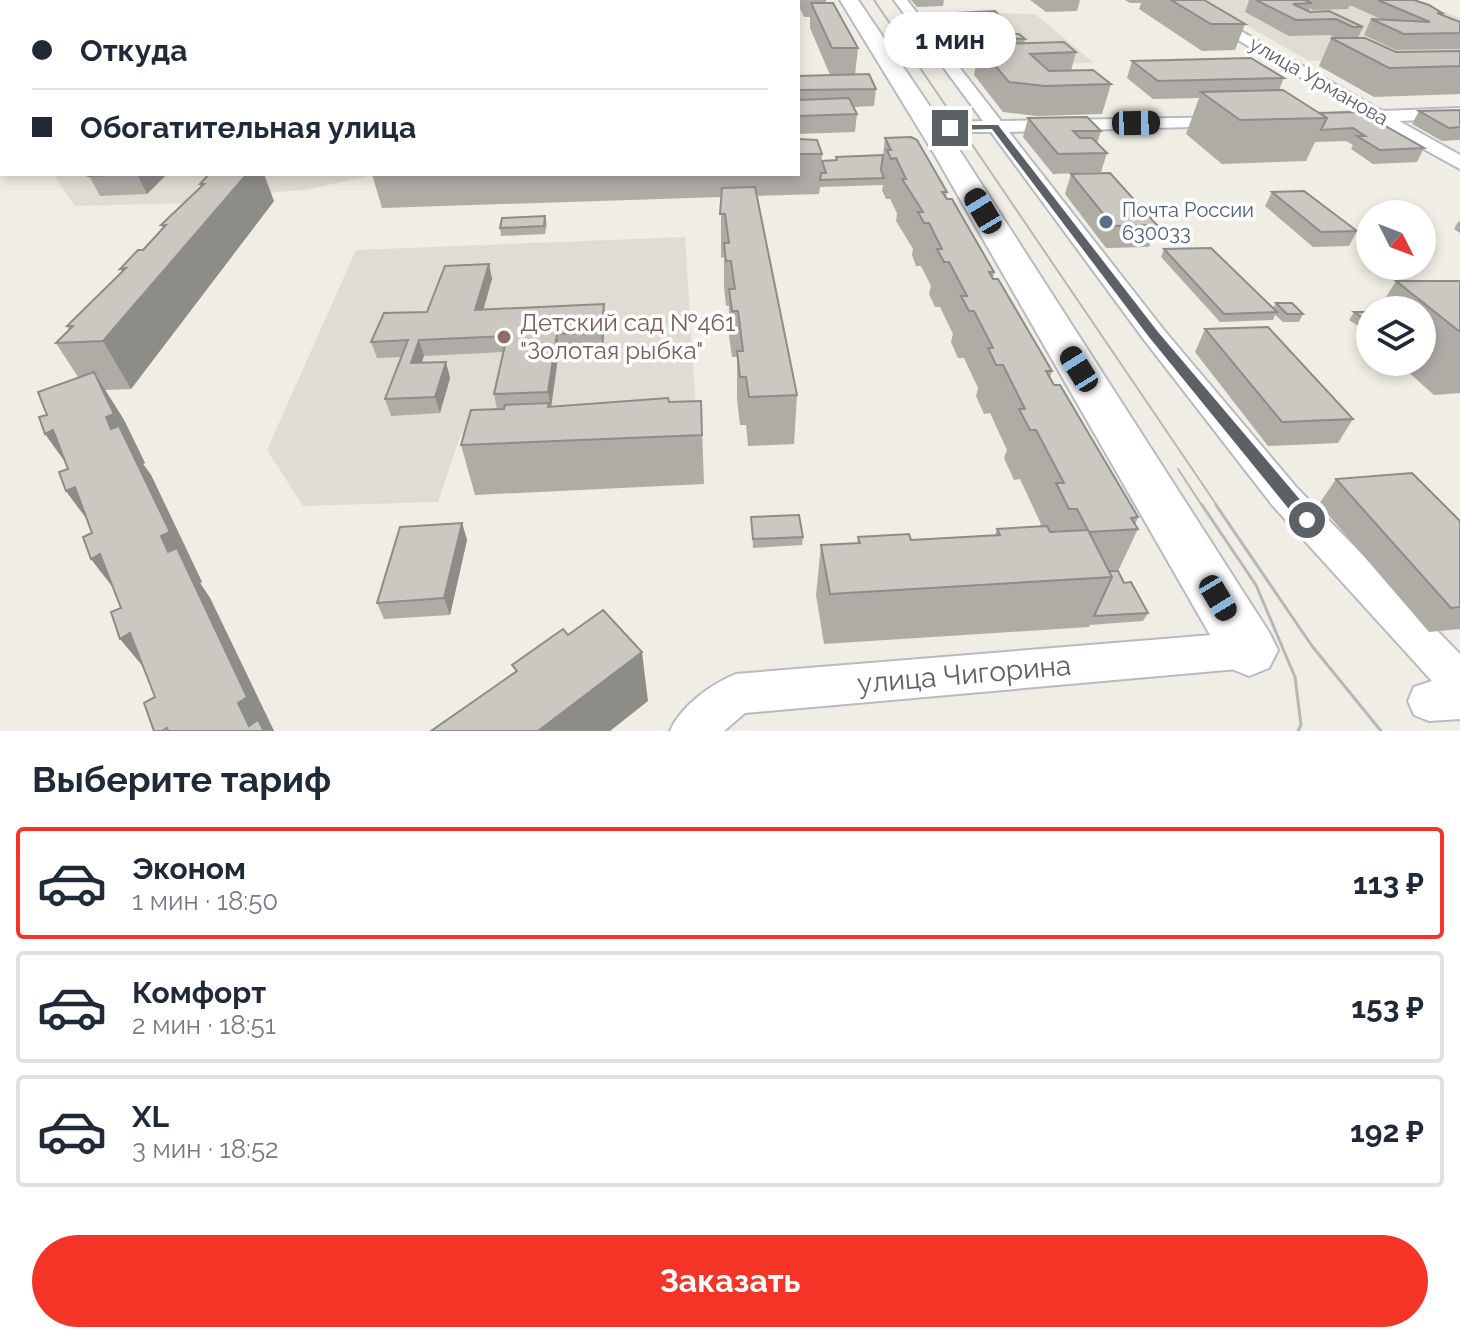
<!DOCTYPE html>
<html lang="ru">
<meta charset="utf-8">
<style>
:root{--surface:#fff;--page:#f6f6f7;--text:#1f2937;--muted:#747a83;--line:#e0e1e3;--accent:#f43426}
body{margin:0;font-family:Raleway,sans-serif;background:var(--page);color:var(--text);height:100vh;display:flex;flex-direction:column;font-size:30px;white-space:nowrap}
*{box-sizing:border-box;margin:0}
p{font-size:26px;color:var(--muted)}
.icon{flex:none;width:44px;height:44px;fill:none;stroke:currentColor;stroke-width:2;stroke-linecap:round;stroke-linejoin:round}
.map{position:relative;height:731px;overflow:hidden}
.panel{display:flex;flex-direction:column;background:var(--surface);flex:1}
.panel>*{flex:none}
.guide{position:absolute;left:0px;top:0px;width:800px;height:176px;box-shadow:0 4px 12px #0003;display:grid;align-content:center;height:176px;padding:0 32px;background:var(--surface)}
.needle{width:52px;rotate:132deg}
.controls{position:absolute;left:1356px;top:200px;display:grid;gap:16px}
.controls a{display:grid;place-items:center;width:80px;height:80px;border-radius:50%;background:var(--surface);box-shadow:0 4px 12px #0003;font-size:40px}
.end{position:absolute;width:36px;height:36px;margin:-18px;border:10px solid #5c6166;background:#fff;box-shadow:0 0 0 4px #fff}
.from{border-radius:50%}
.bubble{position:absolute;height:56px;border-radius:28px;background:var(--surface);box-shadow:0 4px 12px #0003;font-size:26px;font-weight:700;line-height:56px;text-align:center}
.car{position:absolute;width:24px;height:48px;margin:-24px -12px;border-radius:10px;box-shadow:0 0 6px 2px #0007;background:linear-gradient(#222 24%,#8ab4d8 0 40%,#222 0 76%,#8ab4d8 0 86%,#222 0)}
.guide b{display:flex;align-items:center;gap:28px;height:76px;font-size:30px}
.guide b+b{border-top:2px solid var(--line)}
.guide i{width:20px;height:20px;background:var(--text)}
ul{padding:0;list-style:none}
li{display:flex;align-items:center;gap:24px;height:112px;margin:0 16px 12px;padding:0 16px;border:4px solid var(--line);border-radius:8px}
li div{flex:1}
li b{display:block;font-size:30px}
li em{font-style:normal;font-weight:700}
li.on{border-color:var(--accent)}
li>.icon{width:72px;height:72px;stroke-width:1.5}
h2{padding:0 32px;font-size:36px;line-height:96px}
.button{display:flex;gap:16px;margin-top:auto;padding:16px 32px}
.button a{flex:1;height:92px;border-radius:48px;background:var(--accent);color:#fff;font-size:32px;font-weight:700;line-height:92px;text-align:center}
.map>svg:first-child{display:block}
</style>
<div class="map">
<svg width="1460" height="731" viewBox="0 0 1460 731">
<rect width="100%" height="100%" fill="#f0ede4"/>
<g fill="#e0dcd3">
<path d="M1201 0H1416L1460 18V57L1309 61Z"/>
<path d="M981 13 1035 14 1094 63 978 66 936 16Z"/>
<path d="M53 174H400L373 175 305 190 223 196 190 203 75 206Z"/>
<path d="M685 237 697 424 461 434 438 502 303 506 267 450 356 250Z"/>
</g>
<path fill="#c0e9bf" d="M0 0H380L387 2H2L0 145Z"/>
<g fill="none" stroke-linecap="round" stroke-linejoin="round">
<defs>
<g id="street">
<path d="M894 0H907L1001 121 1234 117V125L1228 126 1009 132 1163 329 1297 488 1460 654V719L1429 721 1414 715 1408 701 1414 687 1432 681 1273 506 1145 341 991 132H926V124L932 123 983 121Z"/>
<path d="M1171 0H1186L1382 111 1460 108V118L1399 121 1460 155V169L1375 122H1327V114L1359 112Z"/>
<path d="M1249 632 1263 637 1269 650 1263 663 1249 668 745 713 724 731H670C681 706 711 684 736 674Z"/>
</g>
<path id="secondary" d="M840 0H858L964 157 1269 632 1278 650 1269 668 1249 676 1229 668 936 157Z"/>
</defs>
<use href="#street" stroke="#b7babf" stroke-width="4"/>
<use href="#secondary" stroke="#b8bbc1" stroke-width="4"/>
<use href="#street" fill="#fff" fill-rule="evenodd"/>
<use href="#secondary" fill="#fff" fill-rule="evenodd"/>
<g stroke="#b6b7b7" stroke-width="2">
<path d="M874 0 1218 507"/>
<path d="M1178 469 1203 507"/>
</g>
<g stroke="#b6b7b7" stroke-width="3">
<path d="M1202 505 1256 585 1295 677 1301 725 1298 731"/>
<path d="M1216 505 1312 646 1381 731"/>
</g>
</g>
<g fill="#afaca6">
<path d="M144 0H192L194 2H146Z"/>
<path d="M420 0H592V2H421Z"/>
<rect x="632" y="0" width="24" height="2"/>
<rect x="718" y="0" width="24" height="2"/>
<path d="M796 0H826V3L858 48 855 75 876 89 874 106 853 107 857 114 855 132 798 134V76L830 75 810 28V17H804Z"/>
<path d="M911 0H944L943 6 917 7Z"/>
<path d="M1030 0H1080L1077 11 1046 12Z"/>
<path d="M1125 0H1204L1245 24 1235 50 1202 51 1139 9 1141 3H1130Z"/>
<path d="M1249 0H1414L1442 13 1441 14 1460 22V49L1396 50 1364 35 1371 19 1383 20 1352 6H1349L1348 9 1312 10 1310 8 1309 11 1363 27 1358 38 1396 52 1460 51V94L1374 97 1319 66 1331 38H1336L1330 35 1289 36 1245 12Z"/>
<path d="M957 13 999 15 997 23 1008 34 1025 39 1024 44 1076 52 1071 71 1111 84 1102 114 1037 116 1003 112 974 75 979 49 955 24Z"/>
<rect x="0" y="54" width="2" height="44"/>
<path d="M1132 61 1284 78 1279 90 1320 113 1424 148 1417 162 1373 164 1351 149 1353 145 1346 141 1315 142 1306 161 1222 164 1186 134 1199 98 1153 99 1127 78Z"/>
<path d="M1460 110V140L1442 141 1412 124 1419 111Z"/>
<path d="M1028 118 1101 131 1097 143 1107 153 1101 172 1053 174 1023 137Z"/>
<path d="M885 138 947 192 946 198 994 272 993 279 1052 371 1050 378 1138 517 1135 525 1138 529 1118 571 1124 583 1148 613 1143 621 1090 625 1089 627 824 644 816 595 821 545 857 543 858 537 911 540 995 535 997 529 1040 526 1041 524 1020 479 1014 480 1004 458 1007 450 990 413 984 414 976 396 978 388 964 358H958L951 342 953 334 940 307H935L929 294 931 286 921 266H916L912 255 913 249 896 221 897 213 890 199H886L882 190 883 185 820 187 819 194 757 196 797 395 794 444 748 446 746 425H740L737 399V357H732L729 336V306H726L724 287V257L721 258V197L382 208 372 174H798V139L822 154V161L836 160V157L883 155Z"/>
<path d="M91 174H167L147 194 100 196 89 176Z"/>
<path d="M209 174 274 201 131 389 105 390 124 420 145 463 143 464 151 475 202 582 200 583 210 598 274 731H154L155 697 112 586 91 559 92 533 87 519 66 491 68 469 47 415 78 377 56 343 69 330 67 326 122 272 120 269 143 250 163 229 161 225 201 187 200 184Z"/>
<path d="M1071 174 1157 225 1149 247 1106 248 1065 194Z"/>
<path d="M1272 192 1357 231 1349 246 1313 247 1265 206Z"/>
<path d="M545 216 547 224 545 234 501 236 500 228Z"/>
<path d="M1460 221V233L1454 229 1458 222Z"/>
<path d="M1164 249 1273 308 1276 303 1303 314 1299 322H1283L1275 315 1273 320 1220 322 1161 257Z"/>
<path d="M489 264 492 279 483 309 604 304 605 320 603 348 559 350 551 407 701 401 704 484 475 495 461 445 497 409 494 394 504 352 424 356 421 363 450 378 440 413 391 416 385 399 402 357 377 358 371 342 427 312Z"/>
<path d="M1396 281H1460V393L1434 395 1397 362H1422V310H1378Z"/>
<path d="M1354 312H1370V338L1365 333 1366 331 1349 320Z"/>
<path d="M1205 329 1353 419 1338 443 1268 446 1195 352Z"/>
<path d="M1336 479 1460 521V629L1429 632 1319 504Z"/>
<path d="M751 517 803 537 802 545 753 548Z"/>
<path d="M462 523 467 540 450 615 384 619 377 603Z"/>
</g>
<g fill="#8e8c87">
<path d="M356 0H373L374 2H354Z"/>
<path d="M137 174H167L147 194Z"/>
<path d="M247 174H264L274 201 131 389 103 341Z"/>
<path d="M489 264 492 279 479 325 475 310Z"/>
<path d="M604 304 605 320 603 348 601 332Z"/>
<path d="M557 334 559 350 551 408 548 392Z"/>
<path d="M419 340 424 356 416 379 411 363Z"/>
<path d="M446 362 450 378 440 413 435 397Z"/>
<path d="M94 372 124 420 145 463 143 464 151 475 202 582 200 583 210 598 274 731H252L249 726 106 417Z"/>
<path d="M53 430 80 483 45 434Z"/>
<path d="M75 487 103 541 66 491Z"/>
<path d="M462 523 467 540 450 615 444 598Z"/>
<path d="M100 554 129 608 91 559Z"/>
<path d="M130 633 160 687 120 639Z"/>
<path d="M642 652 648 701 610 731H538Z"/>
</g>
<g fill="#cbc8c1" stroke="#8e8c87" stroke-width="2">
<path d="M164 0H192L194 2H167Z"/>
<path d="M335 0H356L354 2H333Z"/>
<path d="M1171 0H1204L1245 24H1211Z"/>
<path d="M1256 0H1305L1312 3 1293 4 1310 12 1329 11 1363 27H1353L1336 19 1296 20Z"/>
<path d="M1378 0H1414L1429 5 1442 13H1437L1460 22V33L1404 34 1371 19 1430 22Z"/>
<path d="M811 3H833L858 48H832Z"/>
<path d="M995 11 999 15H988L1008 34H1019L1025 39 981 38 957 13Z"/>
<path d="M1331 38H1365L1396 52 1460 51V66L1389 68Z"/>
<path d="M1064 42 1076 52 1030 54 1049 71 1093 70 1111 84 1045 86 1009 82 979 47 996 44Z"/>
<path d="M1251 58 1284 78 1158 81 1132 61Z"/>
<path d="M869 74 876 89 798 90V76Z"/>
<path d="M1283 90 1327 118 1240 120 1201 92Z"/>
<path d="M849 98 857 114 798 116V100Z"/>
<path d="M1460 110V127L1449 128 1419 111Z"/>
<path d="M1361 112 1424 148 1380 150 1357 136H1365L1353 128 1321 130 1327 118 1320 113Z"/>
<path d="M1087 117 1101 131H1073L1080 138H1092L1107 153 1058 154 1028 118Z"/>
<path d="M911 137 917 140 947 192H942L947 199H952L994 272H989L993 279H998L1052 371H1046L1054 385H1060L1138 517 1131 518 1138 529 1089 532 1077 509H1069L1056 483H1064L1036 430H1030L1019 409H1025L1003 365H996L988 348H993L974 311H969L961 296H967L949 262H944L937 249H942L929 223H924L918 212H923L902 179H906L896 158 891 159 887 150H891L885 138Z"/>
<path d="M798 139 817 140 822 154H798Z"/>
<path d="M883 155 881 170 884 178 820 180 821 173H826L822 161 837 160 836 157Z"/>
<path d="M1110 173 1157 225 1113 226 1071 174Z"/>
<path d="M91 174H137L89 176Z"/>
<path d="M209 174H247L103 341 56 343 73 326H67L126 268 120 269 138 250H143L166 225H161L204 184H200Z"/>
<path d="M755 187 797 395 749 397 746 377H740L737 351H743L738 311H732L729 289H735L731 261H726L724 243H729L725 214H720L722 188Z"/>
<path d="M1304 191 1357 231 1321 232 1272 192Z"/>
<path d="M545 216 544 226 500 228 502 218Z"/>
<path d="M1211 248 1277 312 1224 314 1164 249Z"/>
<path d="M489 264 475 310 604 304 601 332 557 334 548 392 494 394 507 336 419 340 411 363 446 362 435 397 385 399 408 340 371 342 384 313 427 312 445 266Z"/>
<path d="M1396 281H1460V332Z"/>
<path d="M1276 303H1292L1303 314H1287Z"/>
<path d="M1354 312H1370V323Z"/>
<path d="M1268 327 1353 419 1282 422 1205 329Z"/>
<path d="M94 372 114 414 106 417 111 429 119 426 170 532 161 536 168 552 177 548 247 697 238 703 249 726 258 720 264 731H168L167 728 162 731H154L144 703 155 697 130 633 120 639 111 612 121 608 100 554 91 559 83 537 92 533 75 487 66 491 59 472 68 469 53 430 45 434 39 417 47 415 38 392Z"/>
<path d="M668 398 669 402 701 401 702 435 461 445 471 410 504 409 505 405 549 403 548 407Z"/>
<path d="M1412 473 1460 521V607L1451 608 1336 479Z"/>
<path d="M799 515 803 537 753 539 751 517Z"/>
<path d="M462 523 444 598 377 603 400 527Z"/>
<path d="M1047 526 1050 532 1088 530 1112 577 830 594 821 545 860 543 858 537 909 534 911 540 1000 535 997 529Z"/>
<path d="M1109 571H1118L1124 583 1131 582 1148 613 1094 616 1112 577Z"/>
<path d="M603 610 642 652 538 731H431L517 671 512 665 563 629 568 635Z"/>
</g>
<path fill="#5c6166" d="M950 125H998L1158 332 1313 515V524H1301L1149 337 992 129 947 130Z"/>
<circle fill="#5c6f8a" stroke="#fff" stroke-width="3" cx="1106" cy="222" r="8"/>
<circle fill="#8d6e63" stroke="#fff" stroke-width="3" cx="504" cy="337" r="8"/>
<g text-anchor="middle" stroke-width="7" stroke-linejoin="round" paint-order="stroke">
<g font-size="20" fill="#5c6166" stroke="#fff">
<text transform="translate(1319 81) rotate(30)" y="7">улица Урманова</text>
</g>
<g font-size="20" fill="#4e5e75" stroke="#fff" text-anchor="start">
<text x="1122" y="217">Почта России<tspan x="1122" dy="23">630033</tspan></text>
</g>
<g font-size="24" fill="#785e54" stroke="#fff" text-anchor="start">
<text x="520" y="331">Детский сад №461<tspan x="520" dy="28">"Золотая рыбка"</tspan></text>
</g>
<g font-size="28" fill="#5c6166" stroke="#fff">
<text transform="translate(964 674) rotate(-5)" y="10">улица Чигорина</text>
</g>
</g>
</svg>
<div class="controls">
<a><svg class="needle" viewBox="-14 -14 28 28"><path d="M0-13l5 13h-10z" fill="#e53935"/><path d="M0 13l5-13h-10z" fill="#747a83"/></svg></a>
<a><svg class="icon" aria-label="layers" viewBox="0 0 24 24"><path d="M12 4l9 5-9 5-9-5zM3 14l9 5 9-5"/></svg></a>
</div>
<i class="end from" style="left:1307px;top:520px"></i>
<i class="end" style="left:950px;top:128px"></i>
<div class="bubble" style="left:884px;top:12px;width:132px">1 мин</div>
<i class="car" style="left:1136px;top:123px;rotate:89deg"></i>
<i class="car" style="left:983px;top:211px;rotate:329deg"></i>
<i class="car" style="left:1079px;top:369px;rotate:328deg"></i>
<i class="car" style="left:1218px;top:598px;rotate:149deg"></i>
<div class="guide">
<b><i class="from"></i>Откуда</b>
<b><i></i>Обогатительная улица</b>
</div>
</div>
<section class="panel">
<h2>Выберите тариф</h2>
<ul>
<li class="on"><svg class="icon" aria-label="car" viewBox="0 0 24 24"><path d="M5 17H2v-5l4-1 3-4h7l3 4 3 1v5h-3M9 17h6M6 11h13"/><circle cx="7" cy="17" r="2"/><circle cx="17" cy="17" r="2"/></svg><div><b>Эконом</b><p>1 мин · 18:50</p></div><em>113 ₽</em></li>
<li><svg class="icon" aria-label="car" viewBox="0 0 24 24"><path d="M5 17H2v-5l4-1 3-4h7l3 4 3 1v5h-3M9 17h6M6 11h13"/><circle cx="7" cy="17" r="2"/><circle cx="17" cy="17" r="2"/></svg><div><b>Комфорт</b><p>2 мин · 18:51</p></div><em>153 ₽</em></li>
<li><svg class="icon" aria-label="car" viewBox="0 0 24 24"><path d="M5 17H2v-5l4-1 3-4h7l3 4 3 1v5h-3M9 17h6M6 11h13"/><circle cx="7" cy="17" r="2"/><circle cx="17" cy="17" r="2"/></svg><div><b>XL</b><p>3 мин · 18:52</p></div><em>192 ₽</em></li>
</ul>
<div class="button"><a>Заказать</a></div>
</section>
